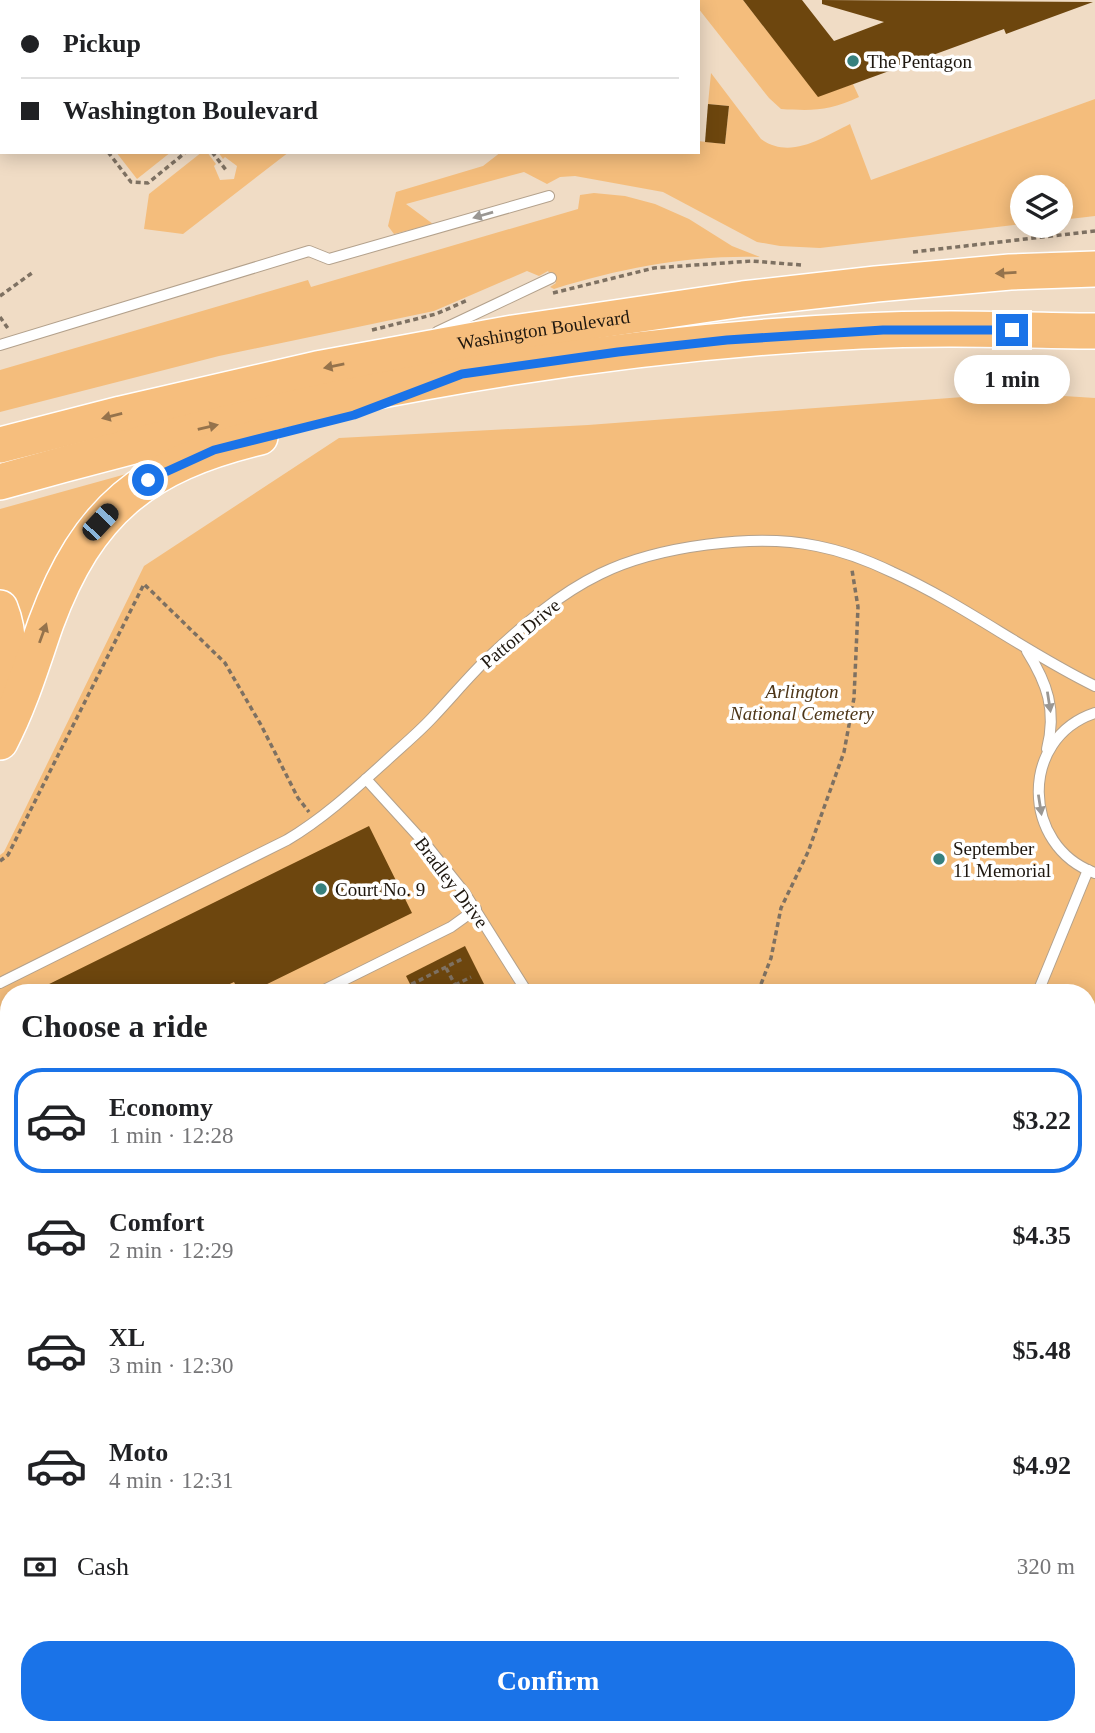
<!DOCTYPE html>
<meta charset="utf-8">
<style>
:root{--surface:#fff;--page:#f2f2f2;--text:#202124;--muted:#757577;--line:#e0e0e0;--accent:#1a73e8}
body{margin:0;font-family:Georgia,serif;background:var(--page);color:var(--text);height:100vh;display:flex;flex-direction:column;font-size:26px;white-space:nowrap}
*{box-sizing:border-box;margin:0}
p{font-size:23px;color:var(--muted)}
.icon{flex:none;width:38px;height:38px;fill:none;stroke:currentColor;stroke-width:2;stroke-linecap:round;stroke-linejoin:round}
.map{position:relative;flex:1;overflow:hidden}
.sheet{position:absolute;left:0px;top:984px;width:1096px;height:751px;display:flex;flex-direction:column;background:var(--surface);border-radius:28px 28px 0 0;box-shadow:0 4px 18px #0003}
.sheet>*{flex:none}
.top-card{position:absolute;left:0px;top:0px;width:700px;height:154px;box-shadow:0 4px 18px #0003;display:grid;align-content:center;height:154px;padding:0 21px;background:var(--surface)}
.fabs{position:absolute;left:1010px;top:175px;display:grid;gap:14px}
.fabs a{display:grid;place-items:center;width:63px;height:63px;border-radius:50%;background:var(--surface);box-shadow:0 4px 18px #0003;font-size:35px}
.end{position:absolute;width:32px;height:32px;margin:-16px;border:9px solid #1a73e8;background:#fff;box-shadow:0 0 0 4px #fff}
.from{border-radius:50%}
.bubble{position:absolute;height:49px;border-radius:24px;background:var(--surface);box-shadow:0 4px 18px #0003;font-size:23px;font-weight:600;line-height:49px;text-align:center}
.car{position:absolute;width:21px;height:42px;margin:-21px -10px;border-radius:9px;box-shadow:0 0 5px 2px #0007;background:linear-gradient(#222 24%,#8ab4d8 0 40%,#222 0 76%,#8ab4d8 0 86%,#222 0)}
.top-card b{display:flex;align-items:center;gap:24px;height:66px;font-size:26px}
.top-card b+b{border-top:2px solid var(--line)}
.top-card i{width:18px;height:18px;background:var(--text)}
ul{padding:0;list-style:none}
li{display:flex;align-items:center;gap:21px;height:105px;margin:0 14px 10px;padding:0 7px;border:4px solid transparent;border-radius:28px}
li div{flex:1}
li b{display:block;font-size:26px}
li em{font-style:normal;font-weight:600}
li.current{border-color:var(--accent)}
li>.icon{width:63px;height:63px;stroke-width:1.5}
h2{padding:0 21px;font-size:32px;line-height:84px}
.pay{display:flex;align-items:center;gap:18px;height:77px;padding:0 21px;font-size:26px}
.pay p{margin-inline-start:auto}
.cta{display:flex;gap:14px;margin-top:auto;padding:14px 21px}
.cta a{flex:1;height:80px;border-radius:28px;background:var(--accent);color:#fff;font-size:28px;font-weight:600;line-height:80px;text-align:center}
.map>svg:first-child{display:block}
</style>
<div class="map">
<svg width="1095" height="1733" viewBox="0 0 1095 1733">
<rect width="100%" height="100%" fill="#f0dcc5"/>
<g fill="#f4bd7c" fill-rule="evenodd">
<path d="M692 0H743L818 96 853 84 859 97C829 111 813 111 781 109L769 98 698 8V2Z"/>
<path d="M711 73 761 139C790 160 822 138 850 124L871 180 1095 99V216L1061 220 1060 187H1022V224L820 248 780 246 757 242 663 192 575 176 560 177 547 184 524 172 406 204 433 224 394 234 388 226 396 192 483 166 501 152H698V141L725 144 729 106 708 104Z"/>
<path d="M116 152H171L137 179Z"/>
<path d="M202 152H207L216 164 214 166 220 180 234 179 237 166 225 157 223 159 218 152H289L183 234 144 229 149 194Z"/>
<path d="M594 193 625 196 655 204 689 219 732 246 760 257C690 255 621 268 554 289L550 287 556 283 548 271 539 276 527 271 434 311 219 356 0 412V370L308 280 311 287 578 209 580 195Z"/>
<path d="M1017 393 1095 398V1733H0V855L4 852 144 566 339 438 588 425ZM9 992H1087V1726H9Z"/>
<path d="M155 466 22 666 6 599 0 590V509Z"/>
</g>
<g fill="#6d460e">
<path d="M743 0H802L834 41 884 22 822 4V0L1093 2 1006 34 1004 29 818 97Z"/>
<path d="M708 104 729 106 725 144 705 142Z"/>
<path d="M369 826 412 913 251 992H239L234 982 213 992H33Z"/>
<path d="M465 946 484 984 467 992H414L406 976Z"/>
</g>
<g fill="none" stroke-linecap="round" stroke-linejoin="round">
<defs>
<g id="lane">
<path d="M437 332 551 278"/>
<path d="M0 345 309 251 329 259 549 196"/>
<path d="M1027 651C1047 683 1057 710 1047 749"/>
<path d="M1095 713C1019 738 1021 846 1095 873"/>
<path d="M366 779 428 847 464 892 527 992"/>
<path d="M0 983 287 840C324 818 354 790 386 761 401 747 418 733 432 718 452 697 469 676 490 656 523 625 559 594 600 574 657 546 755 533 817 546 843 551 869 561 892 572 963 604 1025 652 1095 686"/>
<path d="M320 992 451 927 476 909"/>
<path d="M1038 992 1088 870"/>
<path d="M0 1145 9 1141"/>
<path d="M1087 1226 1095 1231"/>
<path d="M0 1244 9 1261"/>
<path d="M1087 1647 1095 1640"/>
<path d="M0 1692 9 1688"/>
<path d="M242 1726 245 1733"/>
<path d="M896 1726 900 1733"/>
<path d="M986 1733 995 1726"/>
</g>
<g id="highway">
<path id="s1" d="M0 445 121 414 317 369 513 333 743 299 876 284 1010 272 1095 269"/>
<path d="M0 482C281 402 568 345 861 331 939 327 1017 330 1095 331"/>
<path d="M0 608C12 638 9 668 0 698"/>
<path d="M0 742C20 704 32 663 46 623 88 510 144 465 260 437"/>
</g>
</defs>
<use href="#lane" stroke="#b3a18c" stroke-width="12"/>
<use href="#highway" stroke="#fff" stroke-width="38"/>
<g stroke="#7e7162" stroke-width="3.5" stroke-dasharray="5 3.5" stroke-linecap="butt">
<path d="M301 0 303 2"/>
<path d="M247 2 249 0"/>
<path d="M378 2 380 0"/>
<path d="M108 152 131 182 148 183 186 152"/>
<path d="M212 152 226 170"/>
<path d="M913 252 1095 231"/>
<path d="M553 293 654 268 752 261 801 265"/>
<path d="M0 296 32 273"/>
<path d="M0 317 9 330"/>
<path d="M372 330 436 314 468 300"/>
<path d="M0 861 8 855 144 584 225 663 261 725 298 798 309 812"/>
<path d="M446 968 459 992"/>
<path d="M455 985 471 977"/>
<path d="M396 992 462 959"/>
<path d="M480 992 487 988"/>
<path d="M758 992 771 958 781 908 808 852 844 752 854 698 858 607 852 570"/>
<path d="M0 1229 9 1225"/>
</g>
<use href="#lane" stroke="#fff" stroke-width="10"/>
<use href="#highway" stroke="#f6be7d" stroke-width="35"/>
</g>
<defs><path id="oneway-solid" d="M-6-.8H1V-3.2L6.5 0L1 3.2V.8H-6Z" transform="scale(1.75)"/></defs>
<g fill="#9a9793">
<use href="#oneway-solid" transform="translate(483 215) rotate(164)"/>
<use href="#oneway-solid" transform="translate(1049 702) rotate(81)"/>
<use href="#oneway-solid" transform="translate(1040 805) rotate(81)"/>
</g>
<g fill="#95734c">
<use href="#oneway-solid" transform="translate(1006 273) rotate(177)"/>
<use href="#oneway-solid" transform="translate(334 366) rotate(169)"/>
<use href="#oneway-solid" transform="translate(112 416) rotate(166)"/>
<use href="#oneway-solid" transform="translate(208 427) rotate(-13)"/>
<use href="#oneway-solid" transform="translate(43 633) rotate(-70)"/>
</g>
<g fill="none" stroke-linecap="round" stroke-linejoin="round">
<path stroke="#1a73e8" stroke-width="9" d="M148 480 214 450 354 415 462 374 618 352 727 340 883 330H1012"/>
</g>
<g fill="#37807d" stroke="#fff" stroke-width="2.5">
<circle cx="853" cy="61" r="7"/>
<circle cx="939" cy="859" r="7"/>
<circle cx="321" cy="889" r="7"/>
</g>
<g text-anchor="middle" stroke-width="7" stroke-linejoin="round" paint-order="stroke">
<g font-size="19" fill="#1e170f" stroke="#fff" text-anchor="start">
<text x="867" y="68">The Pentagon</text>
<text x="953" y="855">September<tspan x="953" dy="22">11 Memorial</tspan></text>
<text x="335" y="896">Court No. 9</text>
</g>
<g font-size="19" fill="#1e170f" stroke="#fff">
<text dy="7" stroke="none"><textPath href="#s1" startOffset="556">Washington Boulevard</textPath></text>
<text transform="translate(520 633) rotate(-40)" y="7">Patton Drive</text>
<text transform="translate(452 882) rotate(53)" y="7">Bradley Drive</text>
</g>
<g font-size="19" font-style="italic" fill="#4d3618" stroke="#fff">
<text x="802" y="698">Arlington<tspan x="802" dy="22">National Cemetery</tspan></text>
</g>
</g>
</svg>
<div class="fabs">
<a><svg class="icon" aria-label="layers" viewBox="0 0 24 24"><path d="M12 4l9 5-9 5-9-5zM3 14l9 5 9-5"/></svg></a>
</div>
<i class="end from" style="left:148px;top:480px"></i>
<i class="end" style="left:1012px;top:330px"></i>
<div class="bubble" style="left:954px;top:355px;width:116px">1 min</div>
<i class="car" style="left:100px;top:522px;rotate:43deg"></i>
<div class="top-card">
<b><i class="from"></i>Pickup</b>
<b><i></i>Washington Boulevard</b>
</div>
<section class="sheet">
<h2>Choose a ride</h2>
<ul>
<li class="current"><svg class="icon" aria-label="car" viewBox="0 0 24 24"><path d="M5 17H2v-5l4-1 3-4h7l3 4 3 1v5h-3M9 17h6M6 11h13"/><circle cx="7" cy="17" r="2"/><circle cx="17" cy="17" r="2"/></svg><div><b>Economy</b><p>1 min · 12:28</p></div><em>$3.22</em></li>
<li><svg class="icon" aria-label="car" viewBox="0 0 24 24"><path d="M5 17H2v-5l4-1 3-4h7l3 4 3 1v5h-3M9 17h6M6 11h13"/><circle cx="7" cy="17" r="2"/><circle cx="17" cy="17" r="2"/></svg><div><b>Comfort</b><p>2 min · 12:29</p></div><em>$4.35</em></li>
<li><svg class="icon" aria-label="car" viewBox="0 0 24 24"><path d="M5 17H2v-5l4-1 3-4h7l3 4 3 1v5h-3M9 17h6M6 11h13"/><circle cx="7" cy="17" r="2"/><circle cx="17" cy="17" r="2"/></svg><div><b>XL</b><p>3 min · 12:30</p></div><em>$5.48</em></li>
<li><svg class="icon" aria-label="car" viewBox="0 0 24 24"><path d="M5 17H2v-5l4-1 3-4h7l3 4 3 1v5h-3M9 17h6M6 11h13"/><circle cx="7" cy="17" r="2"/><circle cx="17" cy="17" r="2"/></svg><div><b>Moto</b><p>4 min · 12:31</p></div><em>$4.92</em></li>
</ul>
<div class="pay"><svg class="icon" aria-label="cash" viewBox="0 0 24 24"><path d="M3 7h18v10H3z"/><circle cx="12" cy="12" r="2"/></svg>Cash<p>320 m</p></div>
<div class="cta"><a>Confirm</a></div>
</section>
</div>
